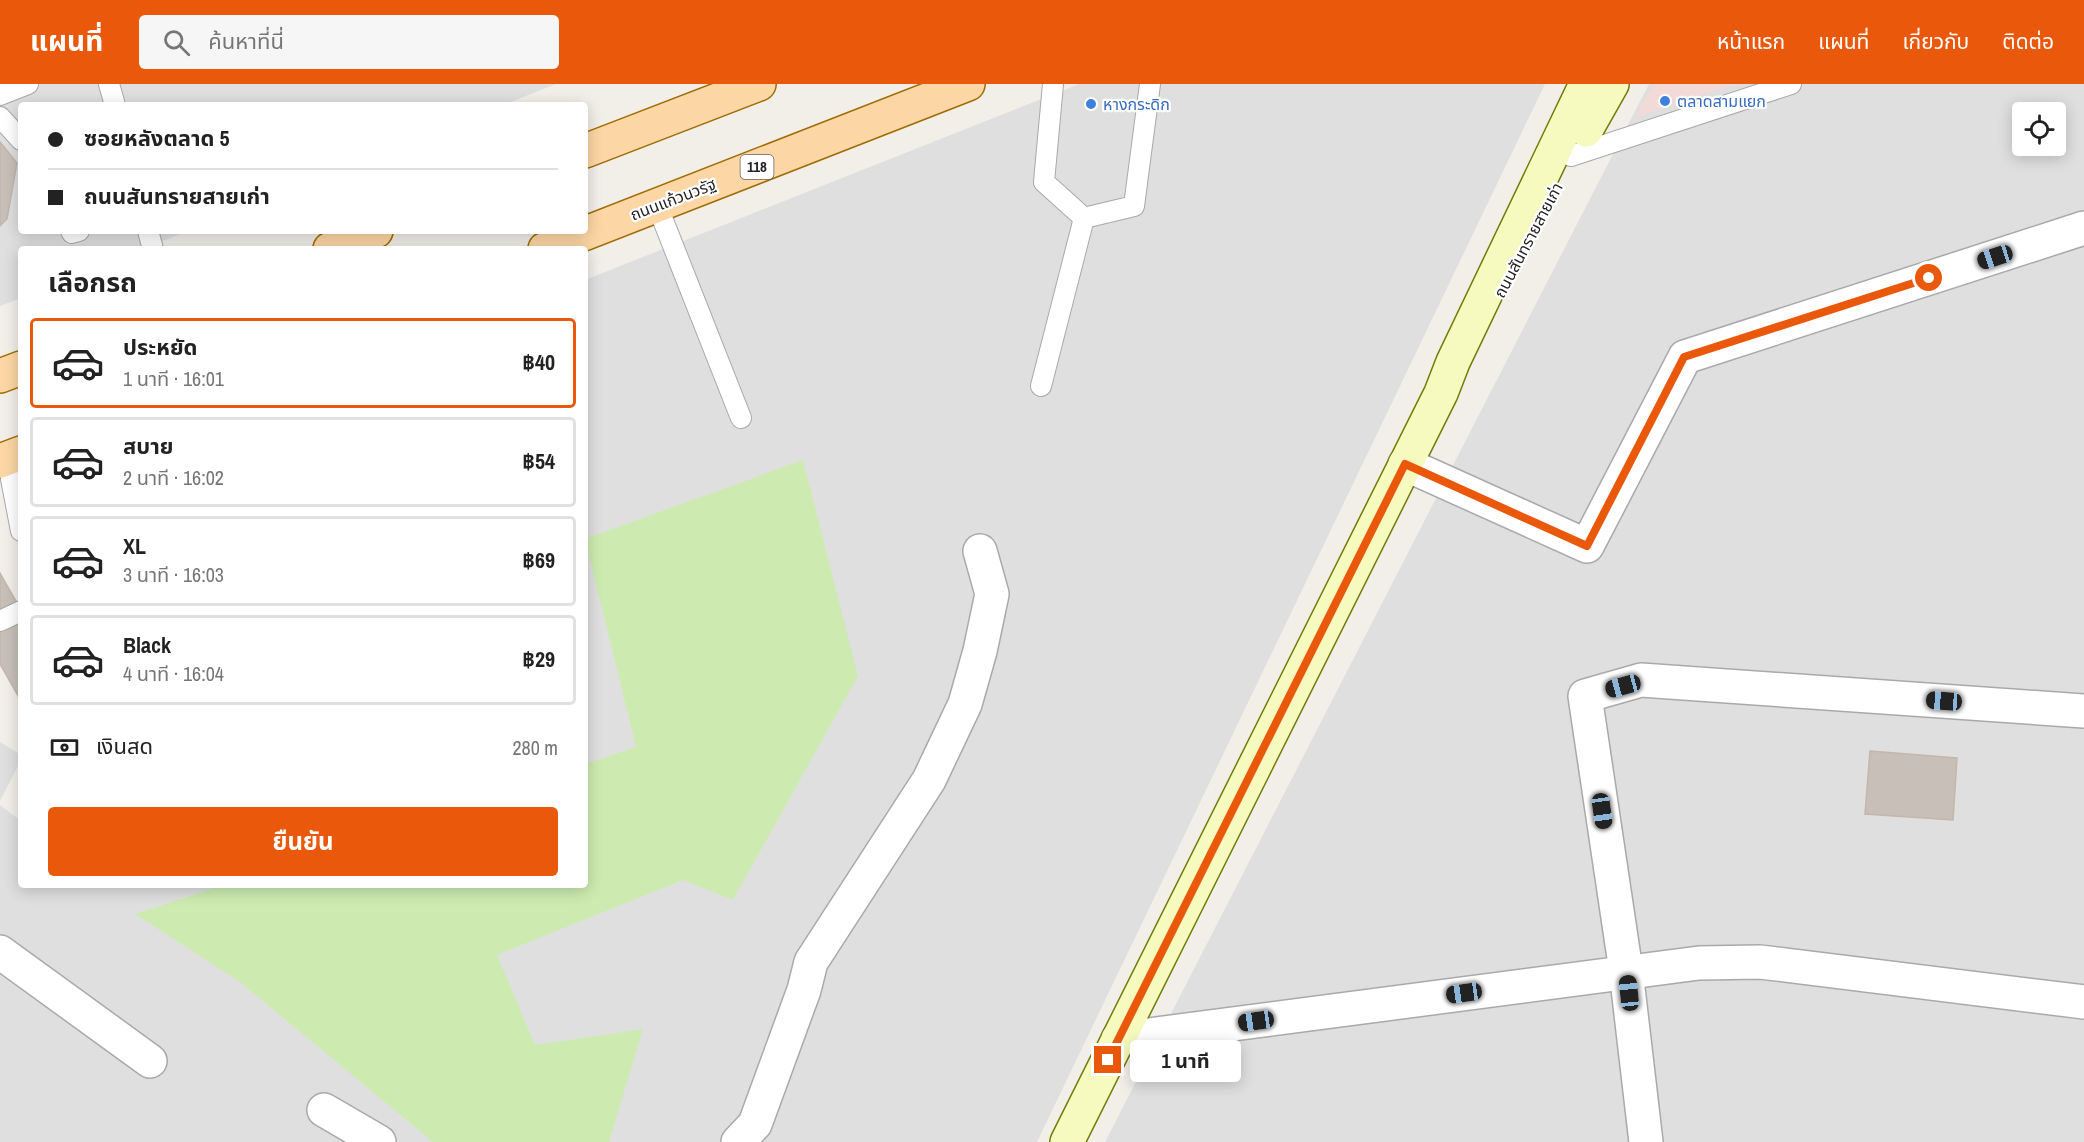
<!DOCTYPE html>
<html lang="th">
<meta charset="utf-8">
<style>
:root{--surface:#fff;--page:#f6f6f6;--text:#222;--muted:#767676;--line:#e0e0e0;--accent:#ea580c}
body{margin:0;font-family:"Archivo Narrow","Noto Sans Thai",sans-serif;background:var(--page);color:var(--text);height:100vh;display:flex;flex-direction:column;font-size:22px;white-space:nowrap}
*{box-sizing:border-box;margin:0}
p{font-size:20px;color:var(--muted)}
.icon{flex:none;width:33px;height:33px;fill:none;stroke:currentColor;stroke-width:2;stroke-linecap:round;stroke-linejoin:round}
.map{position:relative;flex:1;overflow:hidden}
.drawer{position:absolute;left:18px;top:162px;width:570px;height:642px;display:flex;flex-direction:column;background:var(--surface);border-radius:6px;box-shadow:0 3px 15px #0003}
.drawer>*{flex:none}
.guide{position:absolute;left:18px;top:18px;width:570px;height:132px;border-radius:6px;box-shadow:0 3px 15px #0003;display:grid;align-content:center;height:132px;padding:0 30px;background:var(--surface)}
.controls{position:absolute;left:2012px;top:18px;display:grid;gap:12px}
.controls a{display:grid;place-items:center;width:54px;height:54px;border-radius:6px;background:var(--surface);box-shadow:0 3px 15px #0003;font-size:30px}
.end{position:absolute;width:27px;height:27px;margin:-14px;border:8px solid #ea580c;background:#fff;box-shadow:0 0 0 3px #fff}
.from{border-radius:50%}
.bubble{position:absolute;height:42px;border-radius:6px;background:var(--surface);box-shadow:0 3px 15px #0003;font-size:20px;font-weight:700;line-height:42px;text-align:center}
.car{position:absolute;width:18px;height:36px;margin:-18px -9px;border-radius:8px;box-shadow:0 0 4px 2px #0007;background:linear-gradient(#222 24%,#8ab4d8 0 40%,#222 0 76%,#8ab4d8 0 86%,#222 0)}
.guide b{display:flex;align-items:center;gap:21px;height:57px;font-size:22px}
.guide b+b{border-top:2px solid var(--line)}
.guide i{width:15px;height:15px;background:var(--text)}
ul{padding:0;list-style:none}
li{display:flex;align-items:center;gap:18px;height:90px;margin:0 12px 9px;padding:0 18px;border:3px solid var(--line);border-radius:6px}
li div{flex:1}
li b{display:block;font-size:22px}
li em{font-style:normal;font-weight:700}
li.current{border-color:var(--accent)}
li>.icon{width:54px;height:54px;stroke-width:1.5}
h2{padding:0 30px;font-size:27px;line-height:72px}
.pay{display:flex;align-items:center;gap:15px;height:66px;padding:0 30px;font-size:22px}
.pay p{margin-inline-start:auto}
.primary-button{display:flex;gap:12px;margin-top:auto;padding:12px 30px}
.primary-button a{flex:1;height:69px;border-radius:6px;background:var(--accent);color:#fff;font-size:24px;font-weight:700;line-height:69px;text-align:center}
header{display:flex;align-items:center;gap:36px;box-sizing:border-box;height:84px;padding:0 30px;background:var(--accent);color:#fff}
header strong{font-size:28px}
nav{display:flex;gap:33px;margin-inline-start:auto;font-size:21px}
.search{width:420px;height:54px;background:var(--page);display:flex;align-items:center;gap:15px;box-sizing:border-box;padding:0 21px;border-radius:6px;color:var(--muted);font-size:22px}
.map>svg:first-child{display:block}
</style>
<header>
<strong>แผนที่</strong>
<div class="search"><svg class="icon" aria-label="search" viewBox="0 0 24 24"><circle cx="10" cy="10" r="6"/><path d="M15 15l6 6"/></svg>ค้นหาที่นี่</div>
<nav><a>หน้าแรก</a><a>แผนที่</a><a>เกี่ยวกับ</a><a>ติดต่อ</a></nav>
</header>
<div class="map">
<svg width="2084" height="1058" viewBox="0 0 2084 1058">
<rect width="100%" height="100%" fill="#f2efe9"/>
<g fill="#e0dfdf" fill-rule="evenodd">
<path d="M0 0H556L503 21H21V147H188L143 165H21V214L0 222Z"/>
<path d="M1079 0H1545L1037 1058H0V721L21 737V801H585V196Z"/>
<path d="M1649 0H2084V1058H1105ZM2022 28H2055V62H2022Z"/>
<path d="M0 658 21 671V676L0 717Z"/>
</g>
<path fill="#f2dad9" d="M1654 0H1736L1635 33Z"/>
<path fill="#cdebb0" d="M803 376 858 592 733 816 683 796 497 871 535 961 643 945 609 1058H433L240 898 135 830 223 801H585V680L636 663 585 455Z"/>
<g fill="#c7bfb8" stroke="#c4b6ab" stroke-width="1.5">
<path d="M0 58 17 79 7 135 0 142Z"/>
<path d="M0 489 21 526V617L0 580Z"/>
<path d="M1870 667 1957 674 1953 736 1865 730Z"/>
</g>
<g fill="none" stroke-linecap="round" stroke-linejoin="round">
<defs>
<g id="service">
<path d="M109 0 115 21"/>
<path d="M1053 0 1044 98 1084 134"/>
<path d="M0 11 28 0"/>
<path d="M0 33 21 56"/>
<path d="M1571 72 1791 0"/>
<path d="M657 121 741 334"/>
<path d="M71 147 72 149 79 147"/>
<path d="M148 147 153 165"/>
<path d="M1041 302 1084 134 1134 122 1150 0"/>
<path d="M7 374 21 447"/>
<path d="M0 537 21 527"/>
</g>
<g id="minor">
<path d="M1405 380 1587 462 1685 273 2084 144"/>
<path d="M0 868 150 977"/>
<path d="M1118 955 1699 879 1760 878 2084 918"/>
<path d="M324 1026 379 1058"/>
<path d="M738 1058 755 1040 804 906 811 878 929 696 965 620 980 567 992 510 980 467"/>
<path d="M1646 1058 1626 887 1585 612 1641 596 2084 627"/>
</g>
<g id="secondary">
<path d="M1586 46 1612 0"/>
<path d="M1067 1058 1441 309 1453 278 1586 0"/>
</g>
<g id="primary">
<path d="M585 67 759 0"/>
<path d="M330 165 376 147"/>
<path d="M545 165 968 0"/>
<path d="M0 292 21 284"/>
<path d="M0 377 21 369"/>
</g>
</defs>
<use href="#service" stroke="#a9a9a9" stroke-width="22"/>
<use href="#minor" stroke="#a9a9a9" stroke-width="36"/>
<use href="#secondary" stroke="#707d05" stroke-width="36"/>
<use href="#primary" stroke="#a06b00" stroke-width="36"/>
<use href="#service" stroke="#fff" stroke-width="20"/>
<use href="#minor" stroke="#fff" stroke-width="33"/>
<use href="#secondary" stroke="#f7fabf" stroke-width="33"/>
<use href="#primary" stroke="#fcd6a4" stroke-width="33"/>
</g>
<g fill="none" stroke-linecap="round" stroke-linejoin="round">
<path stroke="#ea580c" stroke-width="8" d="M1108 976 1405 380 1587 462 1684 273 1929 194"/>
</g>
<g fill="#3f7fe0" stroke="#fff" stroke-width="2">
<circle cx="1665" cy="17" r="6"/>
<circle cx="1091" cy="20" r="6"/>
</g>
<g text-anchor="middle" stroke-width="4.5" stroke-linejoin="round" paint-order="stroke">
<rect fill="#fff" stroke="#646464" stroke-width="1.5" x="740.5" y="71" width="33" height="24" rx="4.5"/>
<g font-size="15" font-weight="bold" fill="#222">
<text x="757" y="88">118</text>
</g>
<g font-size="16" fill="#366cbe" stroke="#fff" text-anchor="start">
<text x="1677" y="23">ตลาดสามแยก</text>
<text x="1103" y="26">หางกระดิก</text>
</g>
<g font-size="16" fill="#222" stroke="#fff">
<text transform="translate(673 115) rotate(-21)" y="6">ถนนแก้วนวรัฐ</text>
<text transform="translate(1528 156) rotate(-62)" y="6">ถนนสันทรายสายเก่า</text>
</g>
</g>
</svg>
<div class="controls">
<a><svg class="icon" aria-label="locate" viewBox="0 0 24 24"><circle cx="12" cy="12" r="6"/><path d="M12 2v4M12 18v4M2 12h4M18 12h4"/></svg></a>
</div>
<i class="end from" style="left:1929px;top:194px"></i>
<i class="end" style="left:1108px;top:976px"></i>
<div class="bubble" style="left:1130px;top:956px;width:111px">1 นาที</div>
<i class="car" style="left:1995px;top:173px;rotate:252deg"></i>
<i class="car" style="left:1623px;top:602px;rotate:255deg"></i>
<i class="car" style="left:1944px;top:617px;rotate:274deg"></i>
<i class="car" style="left:1602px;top:727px;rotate:172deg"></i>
<i class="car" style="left:1464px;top:909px;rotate:262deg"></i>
<i class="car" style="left:1629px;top:909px;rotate:354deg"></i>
<i class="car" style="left:1256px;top:937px;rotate:262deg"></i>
<div class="guide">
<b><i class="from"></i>ซอยหลังตลาด 5</b>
<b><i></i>ถนนสันทรายสายเก่า</b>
</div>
<section class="drawer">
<h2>เลือกรถ</h2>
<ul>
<li class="current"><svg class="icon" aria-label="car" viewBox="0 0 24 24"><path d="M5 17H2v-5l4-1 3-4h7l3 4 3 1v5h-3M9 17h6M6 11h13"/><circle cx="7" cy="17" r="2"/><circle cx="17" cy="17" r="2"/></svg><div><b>ประหยัด</b><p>1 นาที · 16:01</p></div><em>฿40</em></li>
<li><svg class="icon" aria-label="car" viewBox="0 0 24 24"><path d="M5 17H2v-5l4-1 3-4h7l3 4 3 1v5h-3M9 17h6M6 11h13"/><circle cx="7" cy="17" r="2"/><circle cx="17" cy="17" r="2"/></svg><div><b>สบาย</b><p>2 นาที · 16:02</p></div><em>฿54</em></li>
<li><svg class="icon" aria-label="car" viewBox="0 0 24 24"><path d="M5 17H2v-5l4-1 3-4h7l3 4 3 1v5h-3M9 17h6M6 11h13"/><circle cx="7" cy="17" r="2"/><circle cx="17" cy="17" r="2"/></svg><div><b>XL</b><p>3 นาที · 16:03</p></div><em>฿69</em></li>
<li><svg class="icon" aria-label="car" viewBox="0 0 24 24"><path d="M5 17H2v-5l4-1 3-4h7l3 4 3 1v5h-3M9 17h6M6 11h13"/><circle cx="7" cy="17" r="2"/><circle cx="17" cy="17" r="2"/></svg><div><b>Black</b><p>4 นาที · 16:04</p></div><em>฿29</em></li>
</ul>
<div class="pay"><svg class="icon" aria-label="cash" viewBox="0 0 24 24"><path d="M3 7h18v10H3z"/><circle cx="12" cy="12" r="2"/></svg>เงินสด<p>280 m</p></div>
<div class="primary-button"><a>ยืนยัน</a></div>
</section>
</div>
